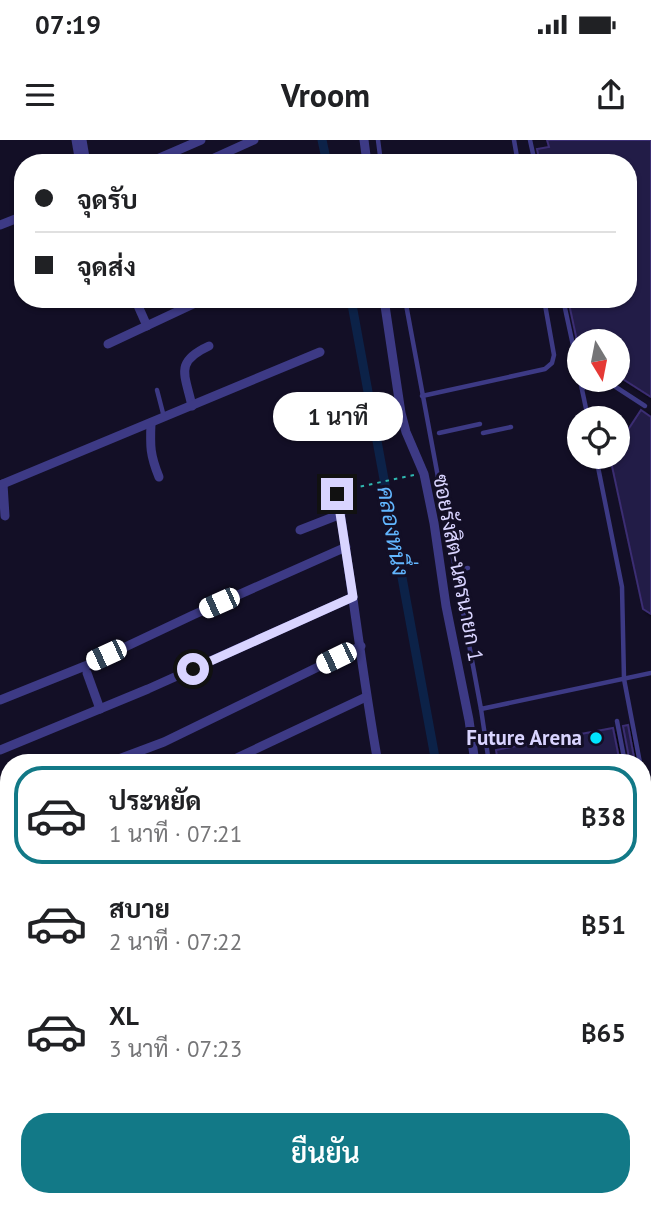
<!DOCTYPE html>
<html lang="th">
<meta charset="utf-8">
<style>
:root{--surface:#fff;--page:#f6f6f6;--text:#202124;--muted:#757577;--line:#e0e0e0;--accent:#127987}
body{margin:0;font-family:"PT Sans",Sarabun,sans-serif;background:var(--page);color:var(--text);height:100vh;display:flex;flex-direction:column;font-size:26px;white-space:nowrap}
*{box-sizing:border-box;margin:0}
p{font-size:23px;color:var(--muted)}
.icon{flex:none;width:38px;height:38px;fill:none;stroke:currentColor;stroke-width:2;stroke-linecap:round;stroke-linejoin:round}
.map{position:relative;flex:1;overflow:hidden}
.side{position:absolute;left:0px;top:614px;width:651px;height:453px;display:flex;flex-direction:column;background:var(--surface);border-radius:28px 28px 0 0;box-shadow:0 2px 5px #0004}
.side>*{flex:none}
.top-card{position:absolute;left:14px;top:14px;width:623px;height:154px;border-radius:28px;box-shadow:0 2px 5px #0004;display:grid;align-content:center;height:154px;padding:0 21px;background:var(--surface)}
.needle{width:46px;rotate:170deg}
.buttons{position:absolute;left:567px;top:189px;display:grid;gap:14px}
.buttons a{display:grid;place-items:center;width:63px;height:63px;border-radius:50%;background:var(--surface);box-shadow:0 2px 5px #0004;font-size:35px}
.end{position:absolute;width:32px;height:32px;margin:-16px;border:9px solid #d9d4ff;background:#111;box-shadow:0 0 0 4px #111}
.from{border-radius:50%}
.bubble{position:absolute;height:49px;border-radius:24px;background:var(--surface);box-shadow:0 2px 5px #0004;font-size:23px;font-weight:600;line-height:49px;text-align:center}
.car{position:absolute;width:21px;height:42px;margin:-21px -10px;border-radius:9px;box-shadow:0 0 5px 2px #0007;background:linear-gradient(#fff 24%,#345 0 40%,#fff 0 76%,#345 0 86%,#fff 0)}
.top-card b{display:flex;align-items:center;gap:24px;height:66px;font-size:26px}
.top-card b+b{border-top:2px solid var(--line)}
.top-card i{width:18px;height:18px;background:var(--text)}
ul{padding:12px 0 0;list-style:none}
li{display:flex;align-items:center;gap:21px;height:98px;margin:0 14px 10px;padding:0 7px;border:4px solid transparent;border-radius:28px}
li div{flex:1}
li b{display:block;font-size:26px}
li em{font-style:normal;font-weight:600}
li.on{border-color:var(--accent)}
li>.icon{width:63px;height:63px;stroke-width:1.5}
.primary-button{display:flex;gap:14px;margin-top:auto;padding:14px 21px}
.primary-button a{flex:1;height:80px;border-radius:28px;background:var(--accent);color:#fff;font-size:28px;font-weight:600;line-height:80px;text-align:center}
.status{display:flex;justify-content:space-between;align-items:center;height:49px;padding:0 35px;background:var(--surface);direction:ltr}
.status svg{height:19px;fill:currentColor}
header{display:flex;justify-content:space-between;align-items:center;height:91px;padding:0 21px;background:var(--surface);font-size:32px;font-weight:600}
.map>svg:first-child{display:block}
</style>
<div class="status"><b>07:19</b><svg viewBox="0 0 49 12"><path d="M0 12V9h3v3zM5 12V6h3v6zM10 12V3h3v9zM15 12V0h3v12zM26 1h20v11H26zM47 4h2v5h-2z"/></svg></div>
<header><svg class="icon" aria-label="menu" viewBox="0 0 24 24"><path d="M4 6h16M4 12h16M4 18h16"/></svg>Vroom<svg class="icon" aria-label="share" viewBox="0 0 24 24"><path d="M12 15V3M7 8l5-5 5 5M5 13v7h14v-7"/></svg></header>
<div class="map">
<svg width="651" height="1067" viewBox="0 0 651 1067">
<defs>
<filter id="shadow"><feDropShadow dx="4" dy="2.5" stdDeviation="2" flood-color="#0009"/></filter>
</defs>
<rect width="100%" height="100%" fill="#130f26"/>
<path fill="#12302f" d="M651 875V1067H561L559 1059H642V877Z"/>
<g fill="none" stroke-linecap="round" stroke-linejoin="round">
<g stroke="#0c2248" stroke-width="9">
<path d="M322 0 327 23"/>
<path d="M351 159 436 623"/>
<path d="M515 1059 516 1067"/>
</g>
</g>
<g fill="#241b47" stroke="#3b2d73" stroke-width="2" filter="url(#shadow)">
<path d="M547 0H651V257L618 236V201H577L568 159H628V23H540L537 9 549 7Z"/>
<path d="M641 270 651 277V474L643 469 610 317H618V305Z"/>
<path d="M628 585 635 623H630L623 586Z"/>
<path d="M613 588 620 623H498L496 610Z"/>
<path d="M642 675H645L651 703V735L647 715 642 711Z"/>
<path d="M642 740 647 760 651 763V863L642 866Z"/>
</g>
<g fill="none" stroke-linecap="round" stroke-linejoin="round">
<path stroke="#2fb8b0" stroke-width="2" stroke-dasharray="3.5 5" stroke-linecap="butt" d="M344 350 414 335"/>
<g stroke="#3d3a85" stroke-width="4.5">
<path d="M378 0 381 23"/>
<path d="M514 0 518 23"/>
<path d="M530 0 535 23"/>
<path d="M405 159 481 569 651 533"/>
<path d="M563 159 579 233"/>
<path d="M580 240 588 278"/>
<path d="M605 240 645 266"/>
<path d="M582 249 590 243 603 240"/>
<path d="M157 250 164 277"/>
<path d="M422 256 545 229 552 223 554 215 544 159"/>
<path d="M439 293 480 284"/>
<path d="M483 293 511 287"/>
<path d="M596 317 622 447 624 539 640 623"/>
<path d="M454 430 468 428"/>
<path d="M481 569 489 623"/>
<path d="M617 581 625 623"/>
<path d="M642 635 651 680"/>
<path d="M642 716 651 758"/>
<path d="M642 1026 651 1024"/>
</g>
<g stroke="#3d3a85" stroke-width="9">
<path d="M76 0 80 23"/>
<path d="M82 0 86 23"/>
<path d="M364 0 367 23"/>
<path d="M148 23 201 0"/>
<path d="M203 23 254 0"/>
<path d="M0 85 23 76"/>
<path d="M135 159 147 186"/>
<path d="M384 159 401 273 406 292 424 334 434 383 446 466 469 580 475 623"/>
<path d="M108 204 204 159"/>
<path d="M192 266C185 234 174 222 209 206"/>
<path d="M151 283C150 306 150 315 159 337"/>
<path d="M3 344 5 376"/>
<path d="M0 345 320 212"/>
<path d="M337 354C352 443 362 534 378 623"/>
<path d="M300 390 341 374"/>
<path d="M87 533 100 569"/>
<path d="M0 560 85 526 193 475 346 407"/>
<path d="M0 610 148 549 353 457"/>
<path d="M108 623 164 602 361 506"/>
<path d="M226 623 366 557"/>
<path d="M0 669 9 665"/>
<path d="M0 724 9 721"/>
<path d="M0 756 9 752"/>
<path d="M0 810 9 807"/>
<path d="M0 862 9 858"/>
<path d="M0 911 9 907"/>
<path d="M0 944 9 940"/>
<path d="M0 992 9 994"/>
<path d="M78 1059 81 1067"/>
<path d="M164 1059 170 1067"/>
<path d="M209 1059 210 1067"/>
<path d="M457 1059 458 1067"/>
<path d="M555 1059 556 1067"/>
<path d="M18 1067 41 1059"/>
</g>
</g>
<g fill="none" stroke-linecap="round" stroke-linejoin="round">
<path stroke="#d9d4ff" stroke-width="9" d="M193 529 353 457 337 354"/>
</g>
<circle fill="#00e5ff" stroke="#130f26" stroke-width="2.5" cx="596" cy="598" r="7"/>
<g text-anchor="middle" stroke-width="6" stroke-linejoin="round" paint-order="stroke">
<g font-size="21" fill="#d9d4ff" stroke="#130f26">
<text transform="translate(458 428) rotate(79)" y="7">ซอยรังสิต-นครนายก 1</text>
</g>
<g font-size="21" font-weight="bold" fill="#d9d4ff" stroke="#130f26" text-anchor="end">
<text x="582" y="605">Future Arena</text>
</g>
<g font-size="23" font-style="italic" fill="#62b6ff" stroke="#130f26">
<text transform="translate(393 391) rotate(80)" y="8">คลองหนึ่ง</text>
</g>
</g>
</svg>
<div class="buttons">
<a><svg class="needle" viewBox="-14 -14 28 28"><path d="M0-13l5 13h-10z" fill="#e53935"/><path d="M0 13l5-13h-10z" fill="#757577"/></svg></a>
<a><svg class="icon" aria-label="locate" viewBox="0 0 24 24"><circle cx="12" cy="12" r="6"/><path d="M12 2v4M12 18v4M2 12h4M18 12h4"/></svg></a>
</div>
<i class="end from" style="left:193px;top:529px"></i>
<i class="end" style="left:337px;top:354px"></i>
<div class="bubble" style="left:273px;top:252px;width:130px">1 นาที</div>
<i class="car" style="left:219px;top:463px;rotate:246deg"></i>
<i class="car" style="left:106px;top:515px;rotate:245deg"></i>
<i class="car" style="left:336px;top:518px;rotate:244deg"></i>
<div class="top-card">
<b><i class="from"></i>จุดรับ</b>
<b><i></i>จุดส่ง</b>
</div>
<section class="side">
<ul>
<li class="on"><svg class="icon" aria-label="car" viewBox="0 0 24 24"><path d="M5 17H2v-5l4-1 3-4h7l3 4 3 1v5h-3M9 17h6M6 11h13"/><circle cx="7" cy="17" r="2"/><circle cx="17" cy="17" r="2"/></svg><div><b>ประหยัด</b><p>1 นาที · 07:21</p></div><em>฿38</em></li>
<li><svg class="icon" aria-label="car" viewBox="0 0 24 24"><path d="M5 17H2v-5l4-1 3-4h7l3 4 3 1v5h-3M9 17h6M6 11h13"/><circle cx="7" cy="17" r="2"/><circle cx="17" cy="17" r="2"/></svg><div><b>สบาย</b><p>2 นาที · 07:22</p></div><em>฿51</em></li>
<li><svg class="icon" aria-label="car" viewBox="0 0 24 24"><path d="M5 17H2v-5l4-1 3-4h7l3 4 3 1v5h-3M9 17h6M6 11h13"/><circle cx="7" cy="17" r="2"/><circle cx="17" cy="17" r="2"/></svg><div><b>XL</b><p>3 นาที · 07:23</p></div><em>฿65</em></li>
</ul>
<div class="primary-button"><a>ยืนยัน</a></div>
</section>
</div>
